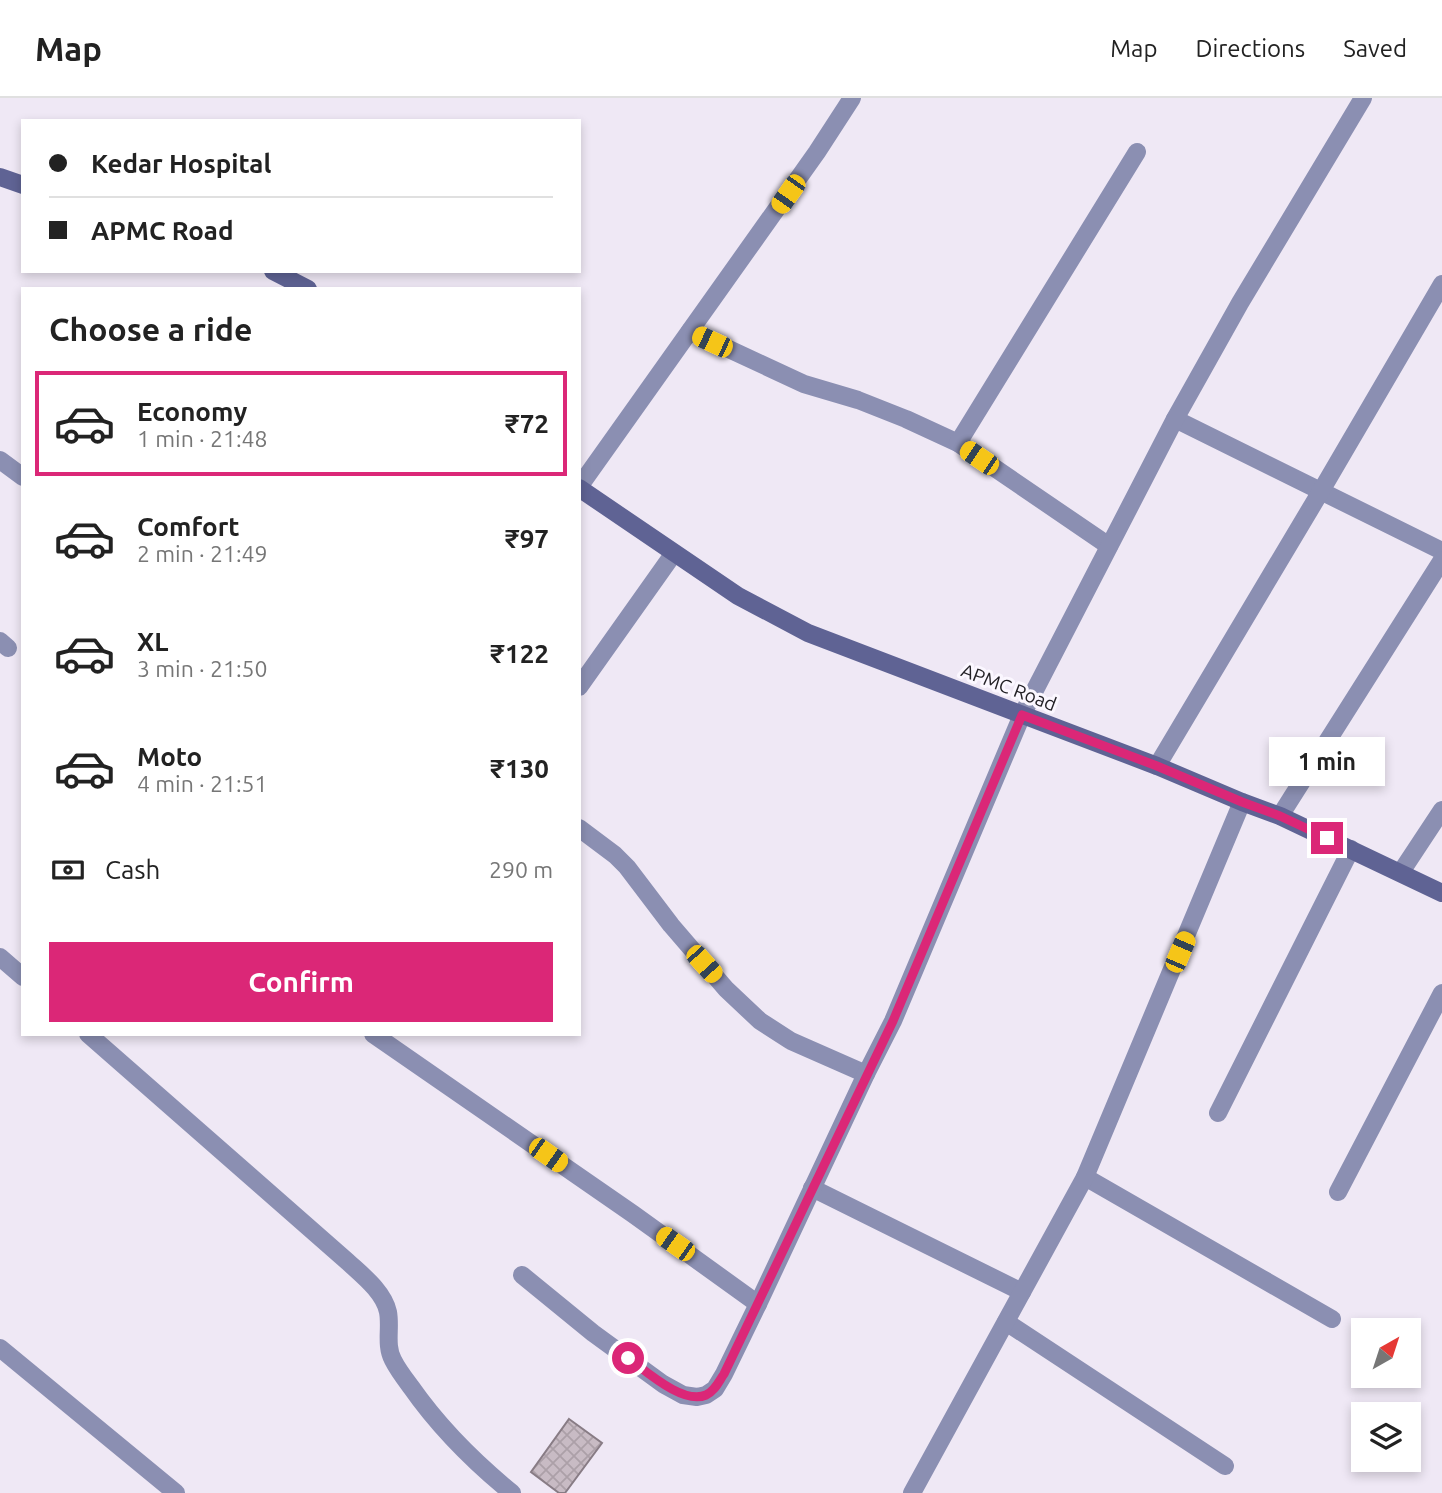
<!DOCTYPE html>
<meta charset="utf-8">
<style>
:root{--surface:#fff;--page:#f2f2f2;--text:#222;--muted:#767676;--line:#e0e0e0;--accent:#db2777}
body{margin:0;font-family:Ubuntu,sans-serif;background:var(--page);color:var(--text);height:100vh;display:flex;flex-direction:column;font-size:26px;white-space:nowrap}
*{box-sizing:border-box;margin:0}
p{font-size:23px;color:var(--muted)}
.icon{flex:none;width:38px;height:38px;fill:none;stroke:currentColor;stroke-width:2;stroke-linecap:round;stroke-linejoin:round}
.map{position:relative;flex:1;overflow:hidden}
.side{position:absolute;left:21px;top:189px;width:560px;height:749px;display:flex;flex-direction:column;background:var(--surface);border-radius:0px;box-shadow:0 4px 10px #0003}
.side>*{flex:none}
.top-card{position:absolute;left:21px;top:21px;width:560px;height:154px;border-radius:0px;box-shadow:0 4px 10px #0003;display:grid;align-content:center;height:154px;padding:0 28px;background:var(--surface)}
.needle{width:46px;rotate:39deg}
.buttons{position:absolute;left:1351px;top:1220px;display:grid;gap:14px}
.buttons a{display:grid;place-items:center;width:70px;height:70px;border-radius:0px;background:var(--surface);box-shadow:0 4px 10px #0003;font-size:35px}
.end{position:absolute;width:32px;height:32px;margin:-16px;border:9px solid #db2777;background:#fff;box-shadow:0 0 0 4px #fff}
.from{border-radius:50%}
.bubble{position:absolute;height:49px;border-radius:0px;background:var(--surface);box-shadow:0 4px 10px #0003;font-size:23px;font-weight:700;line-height:49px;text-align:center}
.car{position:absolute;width:21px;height:42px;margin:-21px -10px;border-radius:9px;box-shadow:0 0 5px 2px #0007;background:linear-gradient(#f5c518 24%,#345 0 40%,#f5c518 0 76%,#345 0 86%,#f5c518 0)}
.top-card b{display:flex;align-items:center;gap:24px;height:66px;font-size:26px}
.top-card b+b{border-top:2px solid var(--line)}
.top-card i{width:18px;height:18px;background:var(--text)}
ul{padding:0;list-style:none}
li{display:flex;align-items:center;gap:21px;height:105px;margin:0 14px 10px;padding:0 14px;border:4px solid transparent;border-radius:0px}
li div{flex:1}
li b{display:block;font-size:26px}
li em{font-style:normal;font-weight:700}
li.current{border-color:var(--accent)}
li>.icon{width:63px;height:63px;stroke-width:1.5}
h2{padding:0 28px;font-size:32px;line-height:84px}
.pay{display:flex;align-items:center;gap:18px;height:77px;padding:0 28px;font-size:26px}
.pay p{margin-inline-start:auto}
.cta{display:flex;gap:14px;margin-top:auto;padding:14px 28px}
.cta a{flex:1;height:80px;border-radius:0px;background:var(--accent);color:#fff;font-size:28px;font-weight:700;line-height:80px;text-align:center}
header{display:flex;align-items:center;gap:42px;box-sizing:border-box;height:98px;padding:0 35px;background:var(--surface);border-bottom:2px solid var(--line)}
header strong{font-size:33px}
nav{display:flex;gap:38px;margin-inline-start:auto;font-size:24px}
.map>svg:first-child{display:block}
</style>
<header>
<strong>Map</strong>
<nav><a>Map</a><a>Directions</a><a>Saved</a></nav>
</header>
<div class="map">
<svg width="1442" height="1395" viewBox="0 0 1442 1395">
<defs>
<pattern id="building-cross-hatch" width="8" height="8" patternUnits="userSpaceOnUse" patternTransform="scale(1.75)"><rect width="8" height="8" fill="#c8bbc4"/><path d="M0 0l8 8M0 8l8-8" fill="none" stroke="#aca0a8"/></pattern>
</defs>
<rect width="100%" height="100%" fill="#efe8f5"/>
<path fill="url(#building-cross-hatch)" stroke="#887c85" stroke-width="2" d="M569 1321 602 1345 565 1395H559L531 1374Z"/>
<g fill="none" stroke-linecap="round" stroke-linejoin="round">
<g stroke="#8b8fb2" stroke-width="18">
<path d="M690 233 804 286 858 302 906 321 958 345 1109 448"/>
<path d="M1175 321 1442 453"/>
<path d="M958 345 1137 54"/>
<path d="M0 362 23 379"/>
<path d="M579 389 817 54 852 0"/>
<path d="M0 543 8 550"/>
<path d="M579 589 674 455"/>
<path d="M1157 668 1321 393 1442 186"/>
<path d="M1280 718 1442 462"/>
<path d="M579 730 615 757 627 769 671 827 726 891 760 923 791 943 866 976"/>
<path d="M1401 774 1442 712"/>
<path d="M0 859 23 879"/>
<path d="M88 936 348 1164C362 1177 384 1194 388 1214 391 1230 385 1247 393 1262 398 1272 405 1281 411 1289 439 1329 474 1364 512 1395"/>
<path d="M373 936 633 1116 758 1206"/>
<path d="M1218 1015 1351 751"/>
<path d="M1085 1079 1332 1221"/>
<path d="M812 1090 1022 1194"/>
<path d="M1338 1094 1442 895"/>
<path d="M522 1177 593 1235 663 1286 683 1297 697 1299 706 1297 715 1291 724 1276 758 1206 866 976 893 923 1022 617 1175 321 1240 205 1363 0"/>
<path d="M1006 1224 1225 1368"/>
<path d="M0 1250 176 1395"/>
<path d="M912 1395 1085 1079 1242 704"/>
</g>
<g stroke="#5f6394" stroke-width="18">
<path d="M0 79 23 87"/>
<path d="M273 173 308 191"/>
<path d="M579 390 738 498 808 535 1157 668 1242 704 1280 718 1442 795"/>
</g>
</g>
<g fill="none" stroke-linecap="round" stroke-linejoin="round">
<path stroke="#db2777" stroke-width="9" d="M628 1260C646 1273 683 1307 706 1297 715 1293 719 1283 724 1276L893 923 1022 617 1157 668 1242 704 1280 718 1327 740"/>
</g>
<g text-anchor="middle" stroke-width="6" stroke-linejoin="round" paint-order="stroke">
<g font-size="19" fill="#232126" stroke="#fbf7ff">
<text transform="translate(1009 589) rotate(21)" y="7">APMC Road</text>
</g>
</g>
</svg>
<div class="buttons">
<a><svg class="needle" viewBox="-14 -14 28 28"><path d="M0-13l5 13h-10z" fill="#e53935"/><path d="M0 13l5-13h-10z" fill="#767676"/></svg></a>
<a><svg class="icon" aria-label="layers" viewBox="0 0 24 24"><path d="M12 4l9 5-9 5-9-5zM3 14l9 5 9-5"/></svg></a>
</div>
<i class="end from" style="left:628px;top:1260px"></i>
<i class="end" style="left:1327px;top:740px"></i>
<div class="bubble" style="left:1269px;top:639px;width:116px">1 min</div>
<i class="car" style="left:788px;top:96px;rotate:215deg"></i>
<i class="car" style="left:712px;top:244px;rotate:295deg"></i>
<i class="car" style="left:979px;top:360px;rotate:304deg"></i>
<i class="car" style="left:1180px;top:854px;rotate:23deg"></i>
<i class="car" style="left:704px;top:866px;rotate:138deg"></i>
<i class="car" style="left:548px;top:1057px;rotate:125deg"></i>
<i class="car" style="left:675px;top:1146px;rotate:305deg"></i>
<div class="top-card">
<b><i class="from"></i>Kedar Hospital</b>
<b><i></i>APMC Road</b>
</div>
<section class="side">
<h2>Choose a ride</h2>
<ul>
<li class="current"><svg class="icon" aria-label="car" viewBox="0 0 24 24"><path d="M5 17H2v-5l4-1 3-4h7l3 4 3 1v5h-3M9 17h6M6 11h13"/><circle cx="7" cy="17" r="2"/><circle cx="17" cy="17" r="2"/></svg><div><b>Economy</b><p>1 min · 21:48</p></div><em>₹72</em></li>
<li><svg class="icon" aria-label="car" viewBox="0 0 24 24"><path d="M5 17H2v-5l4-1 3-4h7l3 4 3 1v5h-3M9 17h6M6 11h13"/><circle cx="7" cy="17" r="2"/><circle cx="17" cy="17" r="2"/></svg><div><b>Comfort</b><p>2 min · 21:49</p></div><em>₹97</em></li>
<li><svg class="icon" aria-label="car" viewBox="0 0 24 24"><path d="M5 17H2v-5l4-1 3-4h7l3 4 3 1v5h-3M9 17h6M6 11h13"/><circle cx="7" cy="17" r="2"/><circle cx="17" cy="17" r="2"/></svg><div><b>XL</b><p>3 min · 21:50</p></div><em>₹122</em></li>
<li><svg class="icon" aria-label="car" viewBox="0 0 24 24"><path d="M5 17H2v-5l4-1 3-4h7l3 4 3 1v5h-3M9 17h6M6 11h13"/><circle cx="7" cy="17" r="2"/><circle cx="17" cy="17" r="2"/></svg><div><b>Moto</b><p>4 min · 21:51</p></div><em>₹130</em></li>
</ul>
<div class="pay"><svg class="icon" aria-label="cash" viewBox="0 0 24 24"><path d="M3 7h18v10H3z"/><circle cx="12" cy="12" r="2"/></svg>Cash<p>290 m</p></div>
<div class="cta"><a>Confirm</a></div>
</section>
</div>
